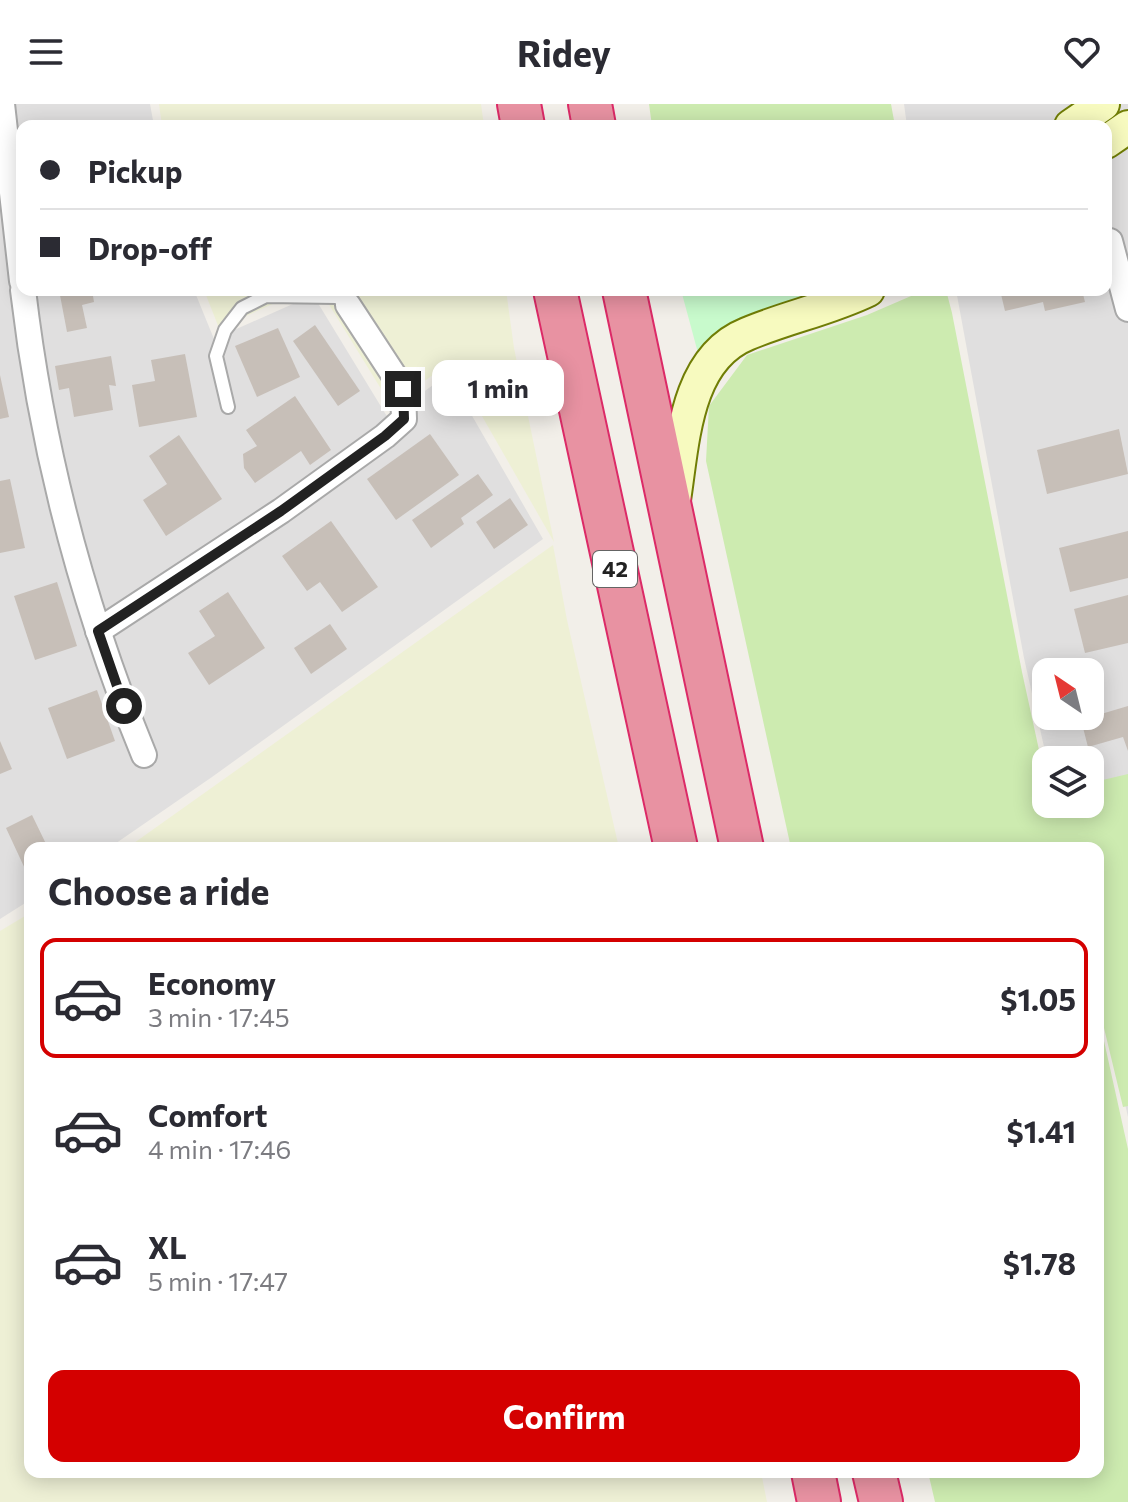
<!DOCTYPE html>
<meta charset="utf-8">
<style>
:root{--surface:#fff;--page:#f2f2f3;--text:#2b2b33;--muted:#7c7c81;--line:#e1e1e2;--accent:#d40000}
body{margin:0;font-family:Commissioner,sans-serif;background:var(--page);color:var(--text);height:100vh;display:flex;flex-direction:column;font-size:30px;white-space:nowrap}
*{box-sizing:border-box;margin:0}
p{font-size:26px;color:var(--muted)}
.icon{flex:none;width:44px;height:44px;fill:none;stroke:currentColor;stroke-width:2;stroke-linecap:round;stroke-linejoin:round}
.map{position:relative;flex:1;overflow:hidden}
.details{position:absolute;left:24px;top:738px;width:1080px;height:636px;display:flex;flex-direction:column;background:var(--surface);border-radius:16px;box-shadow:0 4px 20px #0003}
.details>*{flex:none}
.guide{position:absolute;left:16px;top:16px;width:1096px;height:176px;border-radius:16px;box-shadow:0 4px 20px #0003;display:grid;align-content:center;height:176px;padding:0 24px;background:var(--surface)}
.needle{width:52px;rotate:325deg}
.fabs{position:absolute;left:1032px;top:554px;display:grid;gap:16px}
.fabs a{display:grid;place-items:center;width:72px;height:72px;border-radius:16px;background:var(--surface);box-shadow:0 4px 20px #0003;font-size:40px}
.end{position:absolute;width:36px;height:36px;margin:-18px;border:10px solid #222;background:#fff;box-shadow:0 0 0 4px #fff}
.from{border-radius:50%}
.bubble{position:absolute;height:56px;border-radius:16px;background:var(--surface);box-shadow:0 4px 20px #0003;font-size:26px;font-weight:700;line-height:56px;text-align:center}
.guide b{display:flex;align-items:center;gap:28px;height:76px;font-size:30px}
.guide b+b{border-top:2px solid var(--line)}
.guide i{width:20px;height:20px;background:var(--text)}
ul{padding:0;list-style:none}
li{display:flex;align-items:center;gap:24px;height:120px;margin:0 16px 12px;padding:0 8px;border:4px solid transparent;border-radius:16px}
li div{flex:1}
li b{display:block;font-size:30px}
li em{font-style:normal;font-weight:700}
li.selected{border-color:var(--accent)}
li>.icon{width:72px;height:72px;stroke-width:1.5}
h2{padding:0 24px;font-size:36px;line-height:96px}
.cta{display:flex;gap:16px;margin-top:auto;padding:16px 24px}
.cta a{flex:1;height:92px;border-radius:16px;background:var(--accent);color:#fff;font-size:32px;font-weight:700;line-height:92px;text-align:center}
header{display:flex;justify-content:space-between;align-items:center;height:104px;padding:0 24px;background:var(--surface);font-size:36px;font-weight:700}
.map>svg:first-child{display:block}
</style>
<header><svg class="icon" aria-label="menu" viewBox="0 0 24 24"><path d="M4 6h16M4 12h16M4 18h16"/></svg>Ridey<svg class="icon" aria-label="heart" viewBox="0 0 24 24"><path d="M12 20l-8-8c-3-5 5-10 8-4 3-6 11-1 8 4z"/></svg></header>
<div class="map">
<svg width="1128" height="1398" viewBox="0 0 1128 1398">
<rect width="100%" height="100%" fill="#f2efe9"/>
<g fill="#e0dfdf" fill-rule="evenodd">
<path d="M0 0H150L154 22H22V186H194L214 235 313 191 388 314 448 270 543 435 212 673 109 744H30V796L0 815Z"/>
<path d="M904 0H1128V1013L1098 881V744L1090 700V656H1047L1024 554 956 186H1106V22H907ZM1046 568H1090V612H1046Z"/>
</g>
<g fill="#eef0d5">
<path d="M159 0H481L484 22H162Z"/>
<path d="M204 186H304L219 224Z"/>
<path d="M320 186H506L514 244 554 438 451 258 391 301Z"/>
<path d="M553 441 567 516 619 744H127Z"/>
<path d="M30 809V1368H761L767 1398H0V827Z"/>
</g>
<g fill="#cdebb0">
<path d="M649 0H891L895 22H652Z"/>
<path d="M925 186H946L952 209 1022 568 1046 678V700H1090V679L1128 670V1002L1123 1003 1098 899V744H791L706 357 709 302 747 251 867 211Z"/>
<path d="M1098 910 1128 1045V1398H935L928 1368H1098Z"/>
</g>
<path fill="#c8facc" d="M681 186H823L736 217 698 249Z"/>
<g fill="#c7bfb8">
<path d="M59 186H92L94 198 82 201 87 224 67 228Z"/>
<path d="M1000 186H1082L1085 198 1045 207 1043 198 1005 207Z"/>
<path d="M315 221 360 287 338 302 293 237Z"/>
<path d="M278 224 300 273 257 293 235 242Z"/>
<path d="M185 250 197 313 139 323 132 281 155 277 151 256Z"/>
<path d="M111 252 116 282 109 281 113 306 74 313 69 284 59 286 55 262Z"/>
<path d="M0 271 9 313 0 315Z"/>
<path d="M295 292 331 346 310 361 301 347 255 379 244 364 243 350 257 342 246 326Z"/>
<path d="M1119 325 1128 370 1047 390 1037 346Z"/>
<path d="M430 330 459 371 396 416 367 375Z"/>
<path d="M179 331 222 395 166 432 143 396 167 380 149 352Z"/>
<path d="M478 370 493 391 461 414 464 420 431 444 412 416Z"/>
<path d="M10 375 25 444 0 449V377Z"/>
<path d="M510 394 528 421 494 445 476 418Z"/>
<path d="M331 417 378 483 342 508 320 478 307 487 282 452Z"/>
<path d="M1128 427V474L1070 488 1059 444Z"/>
<path d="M57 478 77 542 35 556 14 492Z"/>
<path d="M228 488 265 544 209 581 188 549 215 532 199 507Z"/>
<path d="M1128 491V539L1085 549 1074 505Z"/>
<path d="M330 520 347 545 311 570 294 544Z"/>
<path d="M97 586 115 637 67 655 48 604Z"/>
<path d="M1128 602V647L1123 633 1088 643 1081 616Z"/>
<path d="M0 637 12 665 0 670Z"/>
<path d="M32 711 48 744H30V765L26 767 6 724Z"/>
</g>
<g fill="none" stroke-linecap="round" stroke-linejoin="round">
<defs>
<path id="lane" d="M228 303 216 252 225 226 242 204 266 192 337 193 348 201"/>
<g id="street">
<path d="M2 0 22 177"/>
<path d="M1110 137 1128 205"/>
<path d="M23 186C42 348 82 500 144 651"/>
<path d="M98 527 281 407 385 332 404 315 403 285 348 201"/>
</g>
<g id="secondary">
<path d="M1071 22 1103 0"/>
<path d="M1106 38 1128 23"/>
<path d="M674 396C683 339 685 255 747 230 787 213 829 205 868 186"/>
</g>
<g id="highway">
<path d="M519 0 523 22"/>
<path d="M590 0 594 22"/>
<path d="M555 186 676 744"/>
<path d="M624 186 742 744"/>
<path d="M813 1368 819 1398"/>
<path d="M874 1368 881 1398"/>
</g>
</defs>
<use href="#lane" stroke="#a9a9a9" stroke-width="16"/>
<use href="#street" stroke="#a9a9a9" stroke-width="28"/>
<use href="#secondary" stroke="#707d05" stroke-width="36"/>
<use href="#highway" stroke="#dc2a67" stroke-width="46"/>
<use href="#lane" stroke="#fff" stroke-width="12"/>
<use href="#street" stroke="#fff" stroke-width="24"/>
<use href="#secondary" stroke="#f7fabf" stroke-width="32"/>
<use href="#highway" stroke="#e892a2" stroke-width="42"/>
</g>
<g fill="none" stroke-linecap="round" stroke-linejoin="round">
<path stroke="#222" stroke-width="10" d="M124 602 98 527 281 407 385 332 404 315 403 285"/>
</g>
<g text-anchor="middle" stroke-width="6" stroke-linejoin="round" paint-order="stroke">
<rect fill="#fff" stroke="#646464" stroke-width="2" x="593" y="447" width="44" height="36" rx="6"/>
<g font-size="22" font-weight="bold" fill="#222">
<text x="615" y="473">42</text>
</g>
</g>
</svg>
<div class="fabs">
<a><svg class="needle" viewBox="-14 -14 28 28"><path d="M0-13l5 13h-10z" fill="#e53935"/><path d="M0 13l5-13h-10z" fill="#7c7c81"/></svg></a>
<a><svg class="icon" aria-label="layers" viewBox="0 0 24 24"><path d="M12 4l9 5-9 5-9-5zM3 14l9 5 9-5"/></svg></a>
</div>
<i class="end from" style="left:124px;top:602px"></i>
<i class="end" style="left:403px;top:285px"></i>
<div class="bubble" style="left:432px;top:256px;width:132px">1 min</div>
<div class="guide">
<b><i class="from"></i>Pickup</b>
<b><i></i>Drop-off</b>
</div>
<section class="details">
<h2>Choose a ride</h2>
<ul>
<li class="selected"><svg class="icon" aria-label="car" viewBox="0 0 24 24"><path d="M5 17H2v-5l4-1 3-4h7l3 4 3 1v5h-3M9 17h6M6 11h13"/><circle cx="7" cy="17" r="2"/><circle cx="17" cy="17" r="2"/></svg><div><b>Economy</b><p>3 min · 17:45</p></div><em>$1.05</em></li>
<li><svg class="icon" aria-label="car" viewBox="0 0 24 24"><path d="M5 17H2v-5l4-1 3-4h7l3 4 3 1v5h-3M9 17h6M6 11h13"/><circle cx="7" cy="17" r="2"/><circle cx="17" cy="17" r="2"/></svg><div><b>Comfort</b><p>4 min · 17:46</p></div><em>$1.41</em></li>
<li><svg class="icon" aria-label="car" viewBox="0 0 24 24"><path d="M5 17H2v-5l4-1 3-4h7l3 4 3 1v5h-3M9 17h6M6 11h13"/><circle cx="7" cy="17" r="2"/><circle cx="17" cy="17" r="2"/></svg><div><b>XL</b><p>5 min · 17:47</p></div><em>$1.78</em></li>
</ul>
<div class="cta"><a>Confirm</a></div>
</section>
</div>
